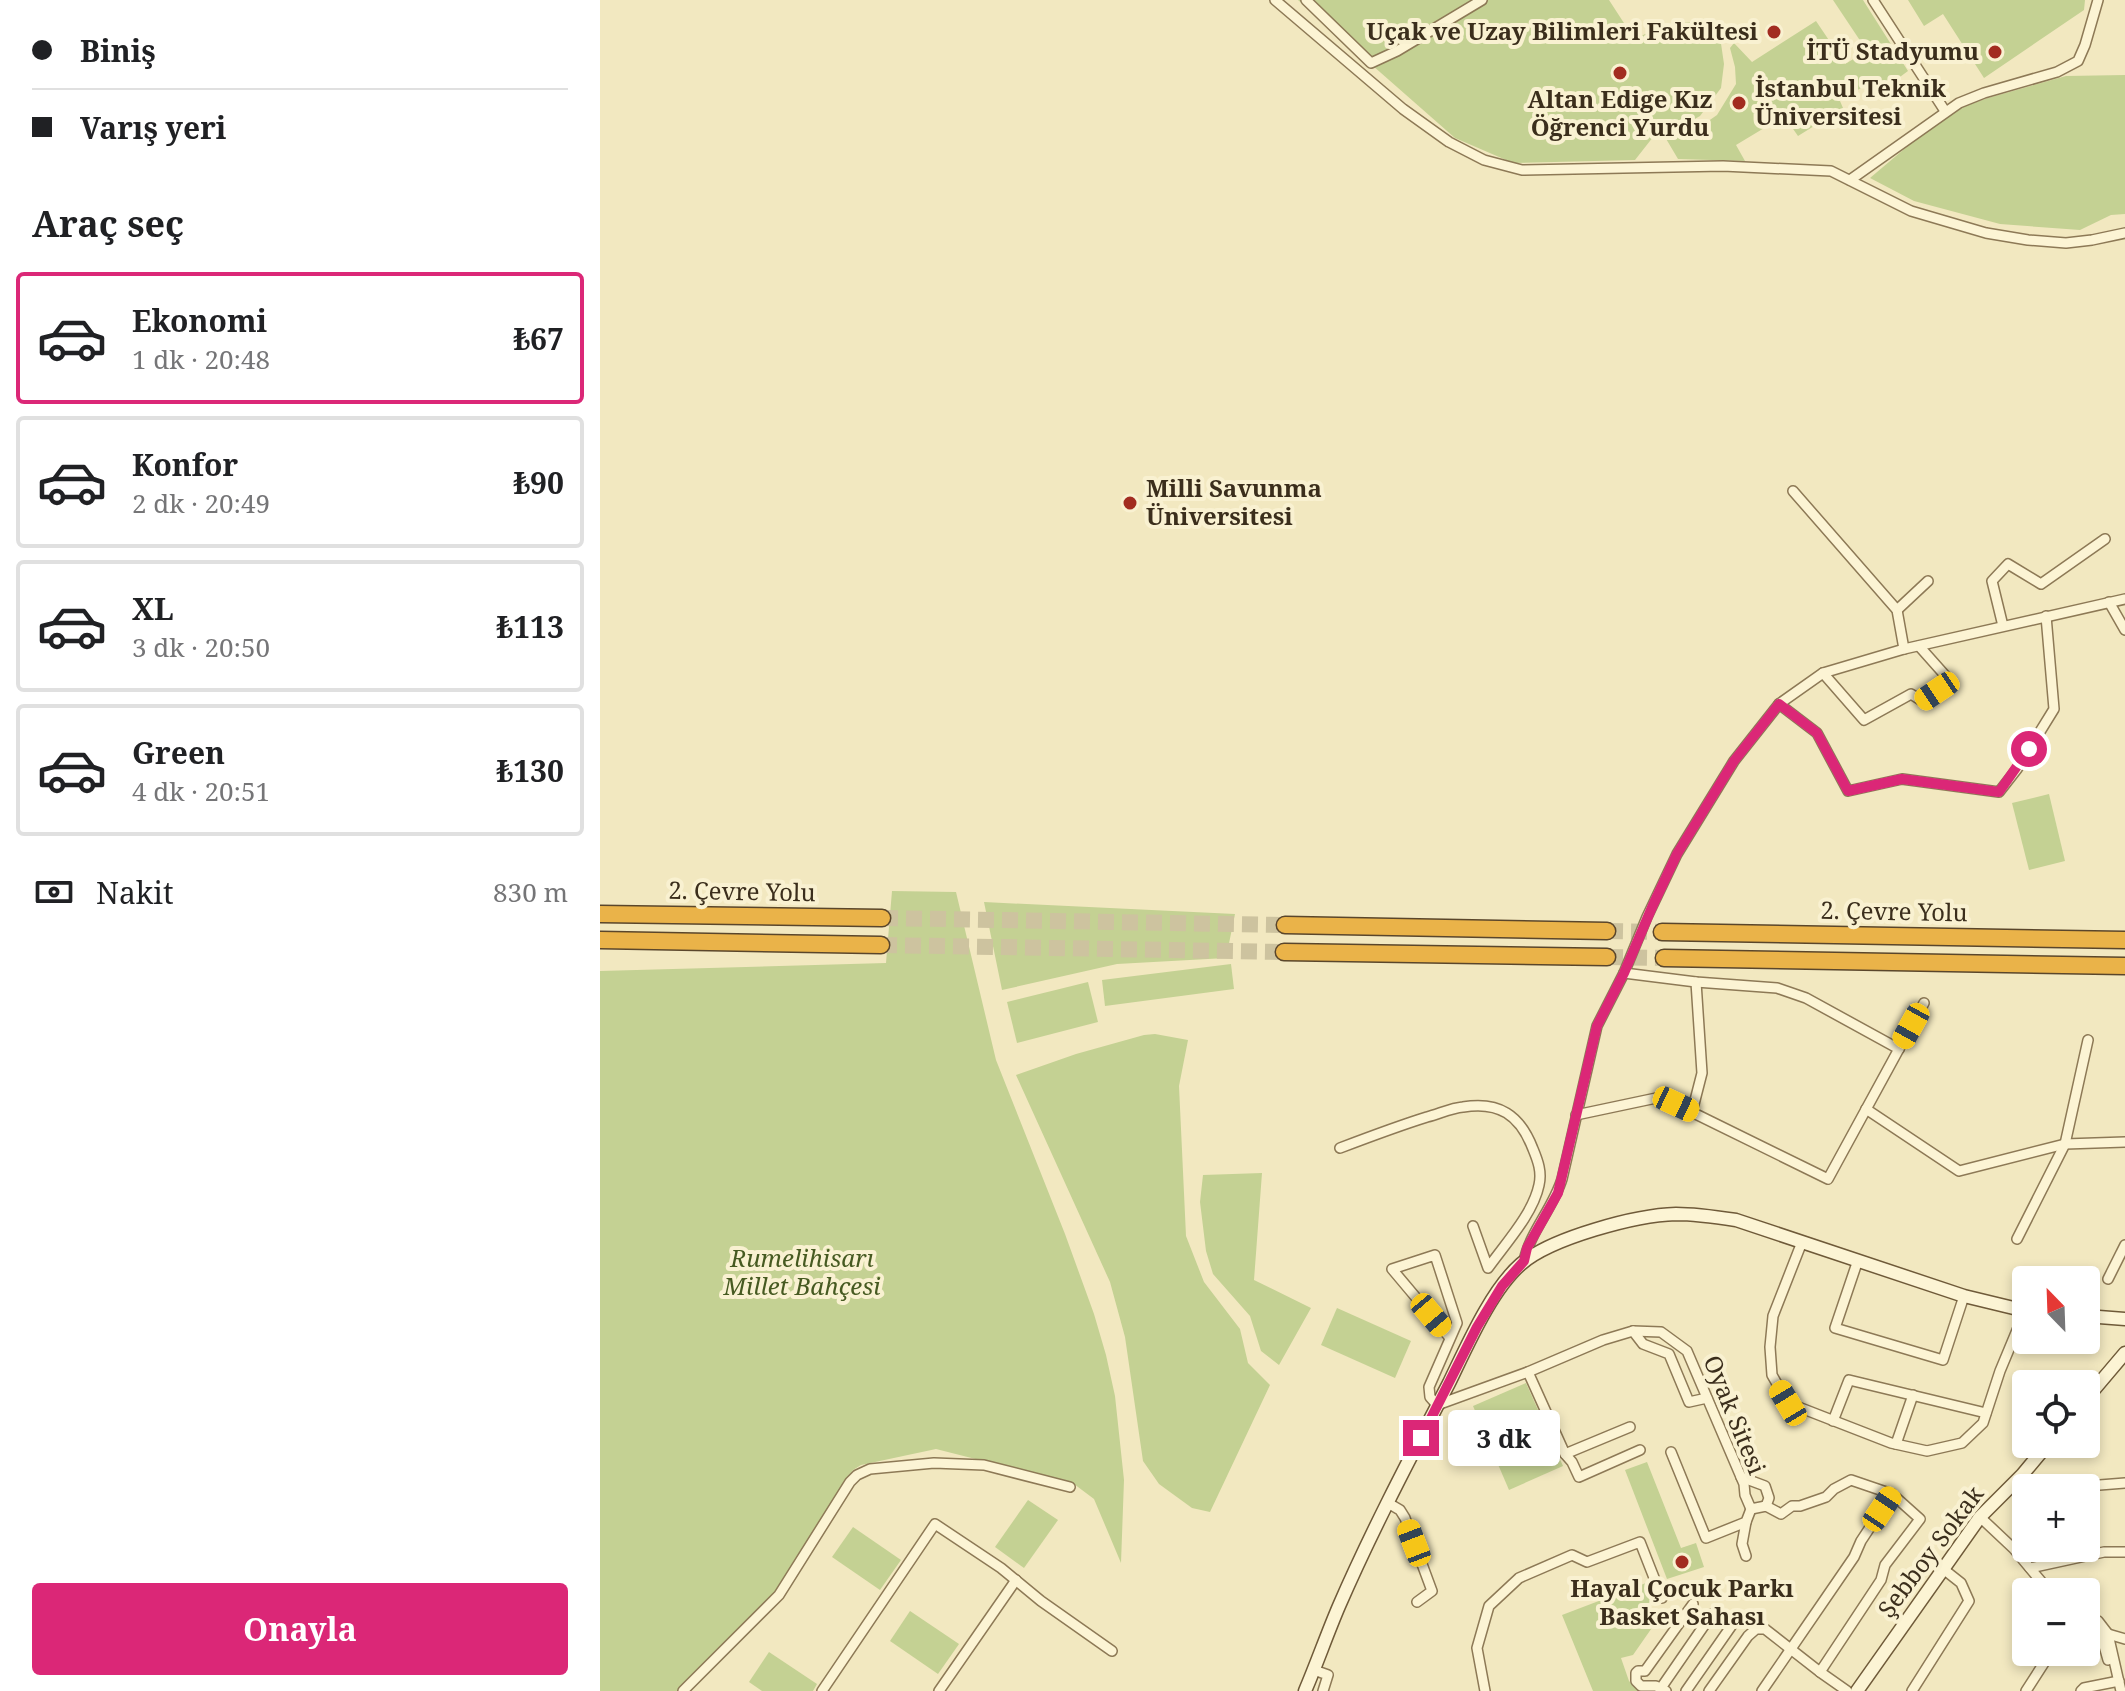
<!DOCTYPE html>
<html lang="tr">
<meta charset="utf-8">
<style>
:root{--surface:#fff;--page:#f2f2f2;--text:#202124;--muted:#757577;--line:#e0e0e0;--accent:#db2777}
body{margin:0;font-family:"Noto Serif",serif;background:var(--page);color:var(--text);height:100vh;display:flex;flex-direction:column;font-size:30px;white-space:nowrap}
*{box-sizing:border-box;margin:0}
p{font-size:26px;color:var(--muted)}
.icon{flex:none;width:44px;height:44px;fill:none;stroke:currentColor;stroke-width:2;stroke-linecap:round;stroke-linejoin:round}
.map{position:relative;flex:1;overflow:hidden}
.drawer{display:flex;flex-direction:column;background:var(--surface);width:600px}
.drawer>*{flex:none}
.guide{display:grid;align-content:center;height:176px;padding:0 32px;background:var(--surface)}
.needle{width:52px;rotate:337deg}
.tools{position:absolute;left:1412px;top:1266px;display:grid;gap:16px}
.tools a{display:grid;place-items:center;width:88px;height:88px;border-radius:8px;background:var(--surface);box-shadow:0 4px 12px #0003;font-size:40px}
.end{position:absolute;width:36px;height:36px;margin:-18px;border:10px solid #db2777;background:#fff;box-shadow:0 0 0 4px #fff}
.from{border-radius:50%}
.bubble{position:absolute;height:56px;border-radius:8px;background:var(--surface);box-shadow:0 4px 12px #0003;font-size:26px;font-weight:700;line-height:56px;text-align:center}
.car{position:absolute;width:24px;height:48px;margin:-24px -12px;border-radius:10px;box-shadow:0 0 6px 2px #0007;background:linear-gradient(#f5c518 24%,#345 0 40%,#f5c518 0 76%,#345 0 86%,#f5c518 0)}
.guide b{display:flex;align-items:center;gap:28px;height:76px;font-size:30px}
.guide b+b{border-top:2px solid var(--line)}
.guide i{width:20px;height:20px;background:var(--text)}
ul{padding:0;list-style:none}
li{display:flex;align-items:center;gap:24px;height:132px;margin:0 16px 12px;padding:0 16px;border:4px solid var(--line);border-radius:8px}
li div{flex:1}
li b{display:block;font-size:30px}
li em{font-style:normal;font-weight:700}
li.on{border-color:var(--accent)}
li>.icon{width:72px;height:72px;stroke-width:1.5}
h2{padding:0 32px;font-size:36px;line-height:96px}
.pay{display:flex;align-items:center;gap:20px;height:88px;padding:0 32px;font-size:30px}
.pay p{margin-inline-start:auto}
.cta{display:flex;gap:16px;margin-top:auto;padding:16px 32px}
.cta a{flex:1;height:92px;border-radius:8px;background:var(--accent);color:#fff;font-size:32px;font-weight:700;line-height:92px;text-align:center}
main{display:flex;flex:1;min-height:0}
.map>svg:first-child{display:block}
</style>
<main>
<section class="drawer">
<div class="guide">
<b><i class="from"></i>Biniş</b>
<b><i></i>Varış yeri</b>
</div>
<h2>Araç seç</h2>
<ul>
<li class="on"><svg class="icon" aria-label="car" viewBox="0 0 24 24"><path d="M5 17H2v-5l4-1 3-4h7l3 4 3 1v5h-3M9 17h6M6 11h13"/><circle cx="7" cy="17" r="2"/><circle cx="17" cy="17" r="2"/></svg><div><b>Ekonomi</b><p>1 dk · 20:48</p></div><em>₺67</em></li>
<li><svg class="icon" aria-label="car" viewBox="0 0 24 24"><path d="M5 17H2v-5l4-1 3-4h7l3 4 3 1v5h-3M9 17h6M6 11h13"/><circle cx="7" cy="17" r="2"/><circle cx="17" cy="17" r="2"/></svg><div><b>Konfor</b><p>2 dk · 20:49</p></div><em>₺90</em></li>
<li><svg class="icon" aria-label="car" viewBox="0 0 24 24"><path d="M5 17H2v-5l4-1 3-4h7l3 4 3 1v5h-3M9 17h6M6 11h13"/><circle cx="7" cy="17" r="2"/><circle cx="17" cy="17" r="2"/></svg><div><b>XL</b><p>3 dk · 20:50</p></div><em>₺113</em></li>
<li><svg class="icon" aria-label="car" viewBox="0 0 24 24"><path d="M5 17H2v-5l4-1 3-4h7l3 4 3 1v5h-3M9 17h6M6 11h13"/><circle cx="7" cy="17" r="2"/><circle cx="17" cy="17" r="2"/></svg><div><b>Green</b><p>4 dk · 20:51</p></div><em>₺130</em></li>
</ul>
<div class="pay"><svg class="icon" aria-label="cash" viewBox="0 0 24 24"><path d="M3 7h18v10H3z"/><circle cx="12" cy="12" r="2"/></svg>Nakit<p>830 m</p></div>
<div class="cta"><a>Onayla</a></div>
</section>
<div class="map">
<svg width="1525" height="1691" viewBox="0 0 1525 1691">
<rect width="100%" height="100%" fill="#f2e8c0"/>
<g fill="#c4d193">
<path d="M698 0H1009L1035 40C1066 20 1082 22 1118 23L1124 64 1121 88 1100 116 1077 129 1057 132 1035 160 913 163 855 138Z"/>
<path d="M1233 0H1263L1308 71 1281 91 1272 81 1240 101 1243 108 1198 136 1184 116 1136 145 1145 161 1078 159 1065 137 1094 131 1117 115 1136 84 1135 67 1130 48 1134 43 1152 62 1216 21 1245 64 1267 51Z"/>
<path d="M1308 0H1485L1484 10 1384 78 1343 14 1324 26Z"/>
<path d="M1525 75V214L1511 215 1480 230 1400 224 1314 201 1270 178 1348 112 1388 98 1466 76Z"/>
<path d="M1449 794 1465 861 1429 870 1412 803Z"/>
<path d="M292 891 356 892 396 1060 465 1234 494 1314 506 1355 515 1396 524 1480 521 1563 494 1499 474 1484 336 1449 261 1465 253 1470 175 1596 79 1691H0V971L286 963Z"/>
<path d="M384 902 635 914 626 958 517 964 402 990Z"/>
<path d="M631 964 634 989 505 1006 502 980Z"/>
<path d="M488 982 498 1022 417 1043 407 1002Z"/>
<path d="M555 1034 588 1040 579 1086 586 1236 604 1282 640 1329 648 1363 670 1385 610 1512 592 1508 559 1484 543 1461 525 1337 510 1282 416 1075 476 1054 544 1035Z"/>
<path d="M662 1173 654 1280 711 1308 679 1365 661 1351 650 1316 613 1274 606 1251 600 1202 603 1175Z"/>
<path d="M737 1308 811 1341 795 1378 721 1345Z"/>
<path d="M926 1383 963 1466 909 1490 873 1406Z"/>
<path d="M1047 1462 1081 1548 1096 1543 1104 1567 1067 1579 1025 1470Z"/>
<path d="M428 1500 458 1520 424 1568 395 1547Z"/>
<path d="M253 1527 301 1560 280 1590 232 1557Z"/>
<path d="M1046 1583 1053 1601 1035 1609 1039 1621 1051 1617 1056 1622 1033 1655 1021 1658 1029 1681 1039 1691H993L962 1615Z"/>
<path d="M310 1611 359 1644 338 1674 290 1641Z"/>
<path d="M169 1652 217 1684 213 1691H162L149 1682Z"/>
</g>
<g fill="none" stroke-linecap="round" stroke-linejoin="round">
<g stroke="#cdc39f" stroke-width="16" stroke-dasharray="16 8" stroke-linecap="butt">
<path d="M282 918 685 925"/>
<path d="M1007 931 1062 932"/>
<path d="M281 945 684 952"/>
<path d="M1007 957 1064 958"/>
</g>
<defs>
<g id="street">
<path d="M675 0 803 109 849 142 884 160 922 170 1123 166 1231 171 1311 211 1386 233 1428 240 1466 243 1492 240 1525 233"/>
<path d="M706 0 771 63 797 51 882 0"/>
<path d="M1273 0 1345 111"/>
<path d="M1250 180 1359 103 1384 93 1457 72 1478 61 1485 45 1498 0"/>
<path d="M1193 491 1297 610 1304 649"/>
<path d="M1509 602 1525 630"/>
<path d="M1297 610 1328 581"/>
<path d="M1403 626 1392 581 1408 564 1441 584 1505 539"/>
<path d="M1223 673 1264 720 1311 694 1322 701 1351 682 1319 646"/>
<path d="M1179 704 1217 733 1248 791 1302 779 1399 792 1417 769 1454 709 1446 616"/>
<path d="M1024 973 1096 982 1177 988 1206 998 1299 1049"/>
<path d="M1266 1109 1359 1171 1465 1144 1525 1142"/>
<path d="M1092 1112 1102 1073 1096 982"/>
<path d="M976 1115 1061 1097 1228 1179 1324 1003"/>
<path d="M740 1148C769 1137 798 1126 827 1117 839 1114 851 1108 863 1107 899 1101 920 1115 933 1149 938 1161 942 1172 939 1185 933 1214 905 1244 888 1268L873 1226"/>
<path d="M1417 1239 1465 1144 1488 1040"/>
<path d="M1202 1242 1173 1316 1170 1347 1172 1375 1188 1403 1291 1443 1327 1451 1362 1443 1383 1423 1400 1371 1425 1311"/>
<path d="M1258 1260 1235 1328 1343 1360 1364 1296"/>
<path d="M924 1261C930 1232 953 1208 962 1179L997 1026 1024 973 1047 917 1077 854 1134 761 1179 704 1223 673 1304 649 1525 599"/>
<path d="M1508 1279 1525 1245"/>
<path d="M1033 1331 1043 1344 1069 1354 1089 1402 1107 1398"/>
<path d="M850 1338 792 1269 835 1255 857 1323 829 1387 830 1397 837 1405 928 1372 1003 1340 1033 1331 1061 1332 1087 1351 1144 1484 1145 1495 1151 1509 1166 1506 1181 1514 1192 1506H1200L1226 1497 1234 1489 1251 1480 1292 1494 1320 1519 1285 1565 1281 1580 1220 1672"/>
<path d="M928 1372 965 1454 972 1462 979 1477 1040 1450"/>
<path d="M1233 1421 1249 1380 1386 1413"/>
<path d="M1296 1444 1313 1395"/>
<path d="M1071 1452 1106 1538 1146 1522 1151 1509"/>
<path d="M965 1454 1030 1427"/>
<path d="M1422 1475 1438 1488"/>
<path d="M1141 1477 1165 1486 1169 1498 1166 1506"/>
<path d="M1462 1488 1525 1483"/>
<path d="M788 1503 800 1510 805 1518 832 1591 817 1602"/>
<path d="M1380 1517 1414 1549 1450 1592"/>
<path d="M1146 1522 1142 1544 1146 1556"/>
<path d="M1430 1568 1504 1552H1525"/>
<path d="M1498 1621 1508 1634 1521 1691"/>
<path d="M1498 1624 1508 1660"/>
<path d="M1508 1634 1525 1639"/>
<path d="M714 1670 728 1675 723 1691"/>
<path d="M1061 1688 1112 1614"/>
<path d="M83 1691 179 1595 250 1482 257 1475 270 1469 334 1463 384 1465 470 1487"/>
<path d="M222 1691 335 1524 401 1568 441 1601 512 1651"/>
<path d="M339 1691 416 1580"/>
<path d="M885 1691 877 1648 889 1606 919 1578 972 1555 987 1562 1040 1542 1062 1598"/>
<path d="M1066 1691 1056 1686H1041L1036 1681V1673L1038 1671H1045L1093 1604"/>
<path d="M1086 1691 1132 1625"/>
<path d="M1109 1691 1148 1636 1156 1629H1165L1220 1672 1247 1691"/>
<path d="M1162 1691 1254 1557 1261 1541 1292 1494"/>
<path d="M1312 1691 1369 1601 1361 1583 1342 1568"/>
<path d="M1426 1691 1451 1652"/>
<path d="M1481 1691 1484 1688 1519 1681"/>
</g>
<g id="secondary">
<path d="M1486 1316 1525 1319"/>
<path d="M1486 1399 1525 1353"/>
<path d="M705 1691C717 1663 727 1634 739 1606 772 1530 811 1456 849 1383 867 1346 891 1290 921 1264 951 1238 1036 1215 1076 1214 1096 1214 1116 1217 1136 1220L1364 1296 1426 1311"/>
<path d="M1257 1691 1380 1517 1422 1475 1448 1444"/>
</g>
<g id="highway">
<path d="M0 914 282 918"/>
<path d="M685 925 1007 931"/>
<path d="M1062 932 1525 940"/>
<path d="M0 940 281 945"/>
<path d="M684 952 1007 957"/>
<path d="M1064 958 1525 966"/>
</g>
</defs>
<use href="#street" stroke="#8d7956" stroke-width="12"/>
<use href="#secondary" stroke="#6f5a39" stroke-width="15"/>
<use href="#highway" stroke="#5a462b" stroke-width="19"/>
<use href="#street" stroke="#fcf4d4" stroke-width="9"/>
<use href="#secondary" stroke="#fcf4d4" stroke-width="12"/>
<use href="#highway" stroke="#eab349" stroke-width="16"/>
</g>
<g fill="none" stroke-linecap="round" stroke-linejoin="round">
<path stroke="#db2777" stroke-width="10" d="M821 1438 877 1327 902 1286 924 1261 927 1248 958 1193 997 1026 1024 973 1053 905 1077 854 1134 761 1179 704 1217 733 1248 791 1302 779 1399 792 1429 749"/>
</g>
<g fill="#a22c20" stroke="#f9f1d1" stroke-width="3">
<circle cx="1174" cy="32" r="8"/>
<circle cx="1395" cy="52" r="8"/>
<circle cx="1020" cy="73" r="8"/>
<circle cx="1139" cy="103" r="8"/>
<circle cx="530" cy="503" r="8"/>
<circle cx="1082" cy="1562" r="8"/>
</g>
<g text-anchor="middle" stroke-width="8" stroke-linejoin="round" paint-order="stroke">
<g font-size="24" font-weight="bold" fill="#3b2e1c" stroke="#f9f1d1" text-anchor="end">
<text x="1158" y="40">Uçak ve Uzay Bilimleri Fakültesi</text>
<text x="1379" y="60">İTÜ Stadyumu</text>
<text x="1155" y="97" text-anchor="start">İstanbul Teknik<tspan x="1155" dy="28">Üniversitesi</tspan></text>
<text x="1020" y="108" text-anchor="middle">Altan Edige Kız<tspan x="1020" dy="28">Öğrenci Yurdu</tspan></text>
<text x="546" y="497" text-anchor="start">Milli Savunma<tspan x="546" dy="28">Üniversitesi</tspan></text>
<text x="1082" y="1597" text-anchor="middle">Hayal Çocuk Parkı<tspan x="1082" dy="28">Basket Sahası</tspan></text>
</g>
<g font-size="24" fill="#3b2e1c" stroke="#f9f1d1">
<text transform="translate(142 892) rotate(1)" y="8">2. Çevre Yolu</text>
<text transform="translate(1294 912) rotate(1)" y="8">2. Çevre Yolu</text>
<text transform="translate(1134 1415) rotate(68)" y="8">Oyak Sitesi</text>
<text transform="translate(1331 1552) rotate(-53)" y="8">Şebboy Sokak</text>
</g>
<g font-size="24" font-style="italic" fill="#465a21" stroke="#f9f1d1">
<text x="202" y="1267">Rumelihisarı<tspan x="202" dy="28">Millet Bahçesi</tspan></text>
</g>
</g>
</svg>
<div class="tools">
<a><svg class="needle" viewBox="-14 -14 28 28"><path d="M0-13l5 13h-10z" fill="#e53935"/><path d="M0 13l5-13h-10z" fill="#757577"/></svg></a>
<a><svg class="icon" aria-label="locate" viewBox="0 0 24 24"><circle cx="12" cy="12" r="6"/><path d="M12 2v4M12 18v4M2 12h4M18 12h4"/></svg></a>
<a>+</a>
<a>−</a>
</div>
<i class="end from" style="left:1429px;top:749px"></i>
<i class="end" style="left:821px;top:1438px"></i>
<div class="bubble" style="left:848px;top:1410px;width:112px">3 dk</div>
<i class="car" style="left:1337px;top:691px;rotate:236deg"></i>
<i class="car" style="left:1311px;top:1026px;rotate:209deg"></i>
<i class="car" style="left:1076px;top:1104px;rotate:115deg"></i>
<i class="car" style="left:831px;top:1315px;rotate:140deg"></i>
<i class="car" style="left:1188px;top:1403px;rotate:329deg"></i>
<i class="car" style="left:1282px;top:1509px;rotate:34deg"></i>
<i class="car" style="left:814px;top:1543px;rotate:339deg"></i>
</div>
</main>
